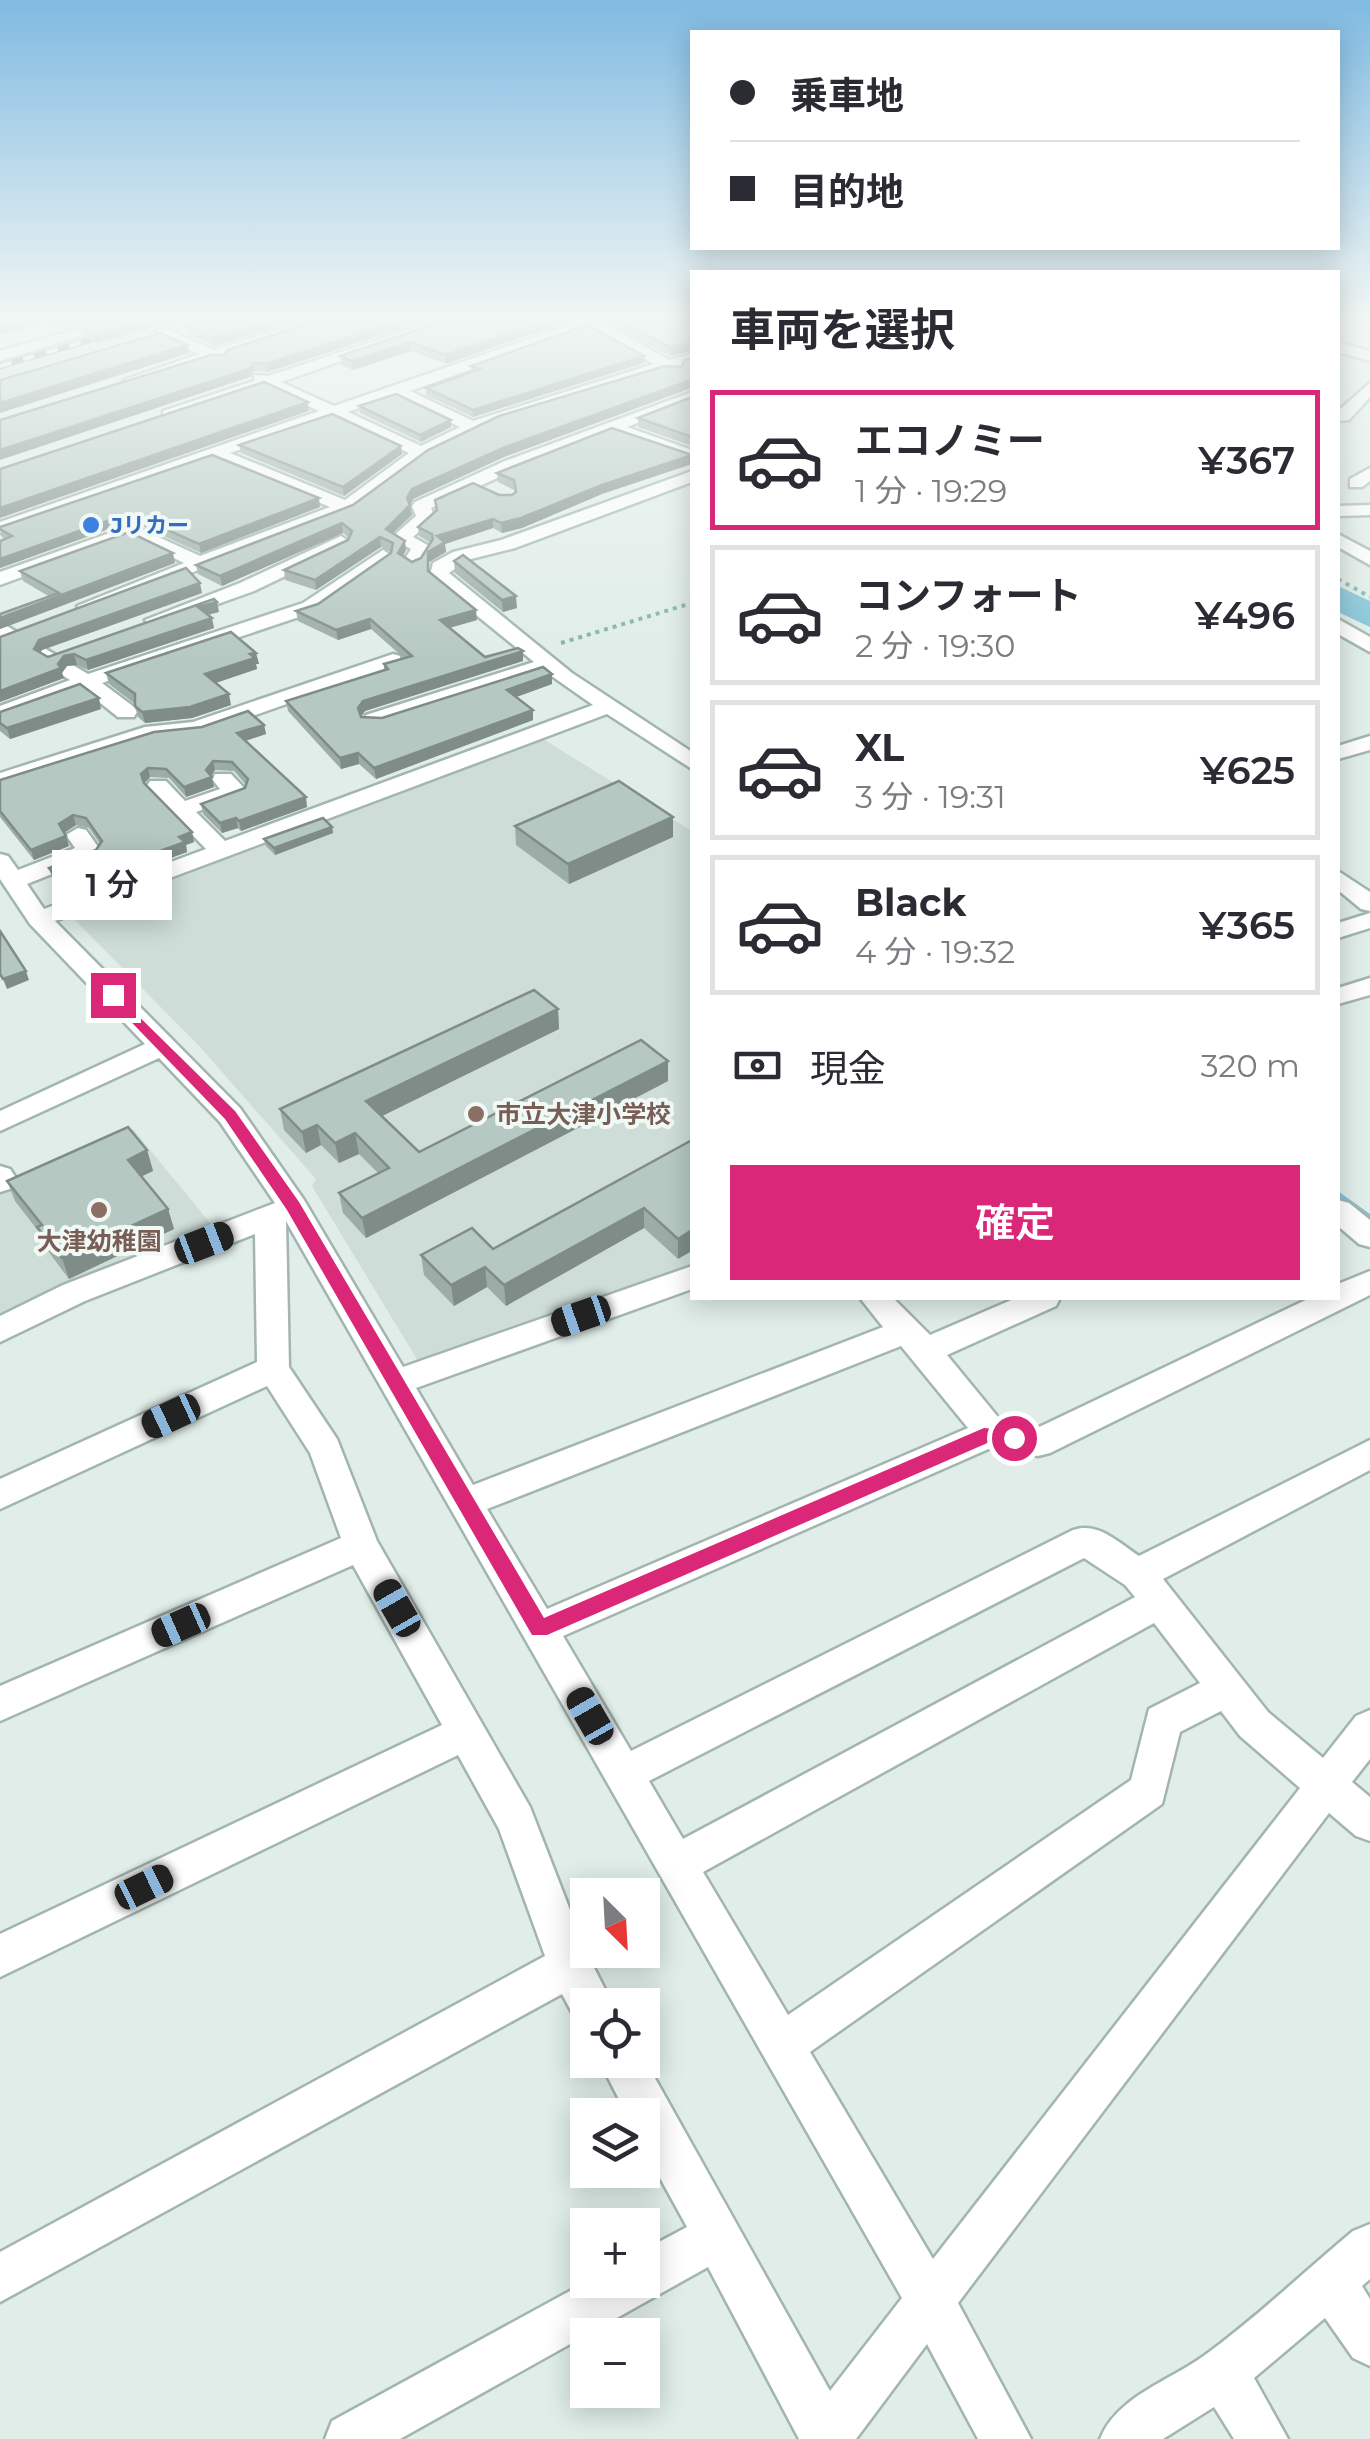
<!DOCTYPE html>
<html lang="ja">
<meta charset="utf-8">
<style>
:root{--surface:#fff;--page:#f2f2f3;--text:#2b2b33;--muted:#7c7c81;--line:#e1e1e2;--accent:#db2777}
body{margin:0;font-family:Montserrat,"Noto Sans JP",sans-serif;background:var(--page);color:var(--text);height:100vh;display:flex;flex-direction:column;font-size:38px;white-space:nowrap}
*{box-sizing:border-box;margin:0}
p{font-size:32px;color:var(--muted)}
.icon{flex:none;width:55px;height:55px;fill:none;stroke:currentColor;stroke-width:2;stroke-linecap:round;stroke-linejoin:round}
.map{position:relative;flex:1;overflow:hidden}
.side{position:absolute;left:690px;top:270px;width:650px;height:1030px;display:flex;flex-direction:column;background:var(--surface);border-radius:0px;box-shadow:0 5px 25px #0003}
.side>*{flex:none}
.banner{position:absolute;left:690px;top:30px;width:650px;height:220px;border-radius:0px;box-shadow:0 5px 25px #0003;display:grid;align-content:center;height:220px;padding:0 40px;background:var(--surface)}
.needle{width:65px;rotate:156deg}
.fabs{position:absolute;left:570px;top:1878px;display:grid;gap:20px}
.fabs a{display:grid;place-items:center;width:90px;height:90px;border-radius:0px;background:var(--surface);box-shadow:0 5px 25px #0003;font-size:50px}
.end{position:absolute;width:45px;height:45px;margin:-22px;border:12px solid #db2777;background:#fff;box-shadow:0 0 0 5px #fff}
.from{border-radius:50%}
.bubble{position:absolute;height:70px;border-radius:0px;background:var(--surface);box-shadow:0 5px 25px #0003;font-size:32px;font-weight:600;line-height:70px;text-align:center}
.car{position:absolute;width:30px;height:60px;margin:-30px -15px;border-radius:12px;box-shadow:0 0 8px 2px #0007;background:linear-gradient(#222 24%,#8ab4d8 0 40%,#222 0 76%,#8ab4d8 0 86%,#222 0)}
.banner b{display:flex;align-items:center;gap:35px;height:95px;font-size:38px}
.banner b+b{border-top:2px solid var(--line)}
.banner i{width:25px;height:25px;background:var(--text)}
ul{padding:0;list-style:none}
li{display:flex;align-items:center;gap:30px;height:140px;margin:0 20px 15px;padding:0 20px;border:5px solid var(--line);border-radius:0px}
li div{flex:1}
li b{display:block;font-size:38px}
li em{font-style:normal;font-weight:600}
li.on{border-color:var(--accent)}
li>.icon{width:90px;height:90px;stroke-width:1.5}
h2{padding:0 40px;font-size:45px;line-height:120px}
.pay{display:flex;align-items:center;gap:25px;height:110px;padding:0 40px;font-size:38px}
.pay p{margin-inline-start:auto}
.cta{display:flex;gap:20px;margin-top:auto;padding:20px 40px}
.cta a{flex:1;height:115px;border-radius:0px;background:var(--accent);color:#fff;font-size:40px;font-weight:600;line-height:115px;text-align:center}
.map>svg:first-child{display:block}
</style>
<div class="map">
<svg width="1370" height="2439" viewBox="0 0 1370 2439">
<rect width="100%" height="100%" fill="#e0ede8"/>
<g fill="#ceddd7">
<path d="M134 320H194L0 378V359Z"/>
<path d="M538 736 692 831V1272L428 1367 421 1366 312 1186 316 1179 201 1048 74 919 86 907 440 777 442 773Z"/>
<path d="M133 1129 214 1228 0 1322V1191Z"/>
</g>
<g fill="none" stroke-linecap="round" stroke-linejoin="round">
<path stroke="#82c3d8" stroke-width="8" d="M1338 1196 1370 1219"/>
<path fill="#82c3d8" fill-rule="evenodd" d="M1338 586 1370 601V627L1338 612Z"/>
<defs>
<g id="minor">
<path d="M110 320H131L0 361V351Z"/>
<path d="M310 320H331L225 356 224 361 211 360 132 385 124 380 199 354 158 335V329H168L213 350Z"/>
<path d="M438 320H458L281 382 334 406 573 324 569 320H604L602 323 669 360 692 354V363L680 366V373L665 371 498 421 427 456 353 511 94 610 87 612 77 606 184 563 131 537 0 585V572L132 525 200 556 330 507 214 459 0 533V522L319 411 266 387 169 419 163 417V411L254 381V375L268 376ZM588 328 654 364 473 421 410 391ZM395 396 460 427 421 446 348 412ZM333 418 409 453 345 500 230 453Z"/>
<path d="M1338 342 1370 351V361L1338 352Z"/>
<path d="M1370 383V397L1349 420 1338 421V411Z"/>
<path d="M692 392V402L627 427 692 450V461L612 433 517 469 431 508 435 517 413 537 431 547 419 566 412 568 403 562 411 549 391 538 416 516 412 506 415 502 505 461Z"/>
<path d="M1370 468V481L1362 487H1350V479Z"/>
<path d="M692 471V482L515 548 467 560 449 573 572 673 692 752V769L607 714 55 921 240 1108 304 1200 403 1367 692 1266V1289L416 1388 473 1485 883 1327 860 1298H893L930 1335 1016 1298H1060L1056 1306 947 1355 1002 1422 1035 1429 1310 1298H1338V1284L1370 1271V1295L1050 1453 1038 1456 993 1447 563 1636 631 1751 1073 1530C1098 1521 1119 1543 1139 1556L1370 1440V1470L1163 1579 1268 1712 1323 1758 1356 1716 1370 1710V1759L1352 1782 1370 1797V1841L1356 1836 1329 1813 958 2303 1031 2439H978L927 2344 856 2439H799L708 2267 400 2439H325L332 2421 590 2280H642V2251L687 2227 642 2145V2115H627L599 2060H642V2055L830 2391 902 2298 286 1221 289 1367 337 1439 377 1541 530 1807 587 1954 613 2005H588V2025L576 2020 562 1994 0 2302V2252L545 1956 499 1829 458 1755 0 1977V1934L442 1725 353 1565 0 1721V1686L341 1538 310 1453 267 1386 0 1509V1479L257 1362 255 1234 85 1301 0 1342V1316L63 1285 275 1203 220 1122 159 1058 0 1131V1111L145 1044 30 924 0 879V854L8 856 18 870 75 848 66 835 78 828 86 830 101 851 97 856 27 884 44 909 206 849 150 791 147 786 150 781H166L185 801 220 789 212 779 215 774H231L247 791 244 796 196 812 225 841 593 705 546 672 382 725H366L363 720 366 715 534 662 432 579 430 575 433 563 453 552 501 540ZM901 1346 968 1428 547 1609 487 1509ZM1084 1558 1125 1585 1135 1597 683 1839 649 1781ZM1154 1623 1200 1683 1149 1709 1131 1780 788 2015 703 1872ZM1221 1711 1240 1736 1300 1788 933 2259 810 2052 1162 1804 1180 1732Z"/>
<path d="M1370 505V515L1338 516V506Z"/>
<path d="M1338 534 1370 551V565L1338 547Z"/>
<path d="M341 536 350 542 348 546 254 591 162 624H148L145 620 240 583Z"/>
<path d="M383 550 392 556 390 560 317 611 102 683 134 707 137 712 134 717H118L84 690 0 719V706L70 680 0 637V622L88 674 303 603Z"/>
<path d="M1338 619 1370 637V652L1338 634Z"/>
<path d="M393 654 400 656V664L204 733 155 738 0 787V773L145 727 193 722Z"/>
<path d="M1370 736V750L1338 759V746Z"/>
<path d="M1338 871 1370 892V911L1361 909 1338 890Z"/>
<path d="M1370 913V928L1338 938V923Z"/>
<path d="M1370 978V995L1338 1004V988Z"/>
<path d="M0 1166 10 1169 18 1181 13 1188 0 1192Z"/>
<path d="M1338 1200 1349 1203 1370 1220V1247L1359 1244 1338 1226Z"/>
<path d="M1370 2224V2279L1362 2286 1370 2299V2366L1353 2358 1325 2318 1254 2378 1288 2439H1234L1214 2407 1163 2439H1100C1117 2396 1170 2381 1205 2355 1257 2317 1304 2272 1353 2231Z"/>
</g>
</defs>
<use href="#minor" stroke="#a2b5b0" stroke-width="5"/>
<g stroke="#7db4a8" stroke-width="4" stroke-dasharray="4 5" stroke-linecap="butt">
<path d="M1338 579 1370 597"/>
<path d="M561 643 692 603"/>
</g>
<use href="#minor" fill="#fff" fill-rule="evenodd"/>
<defs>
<path id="rail" d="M0 366 159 320"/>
</defs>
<use href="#rail" stroke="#597b75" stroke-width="6"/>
<use href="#rail" stroke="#f1f9f6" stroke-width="4" stroke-dasharray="12" stroke-linecap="butt"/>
</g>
<g fill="#9caca6">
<path d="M0 320H98L63 329 47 322Z"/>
<path d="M117 320 96 343 85 338 83 330Z"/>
<path d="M299 320 214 346 187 333 185 325Z"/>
<path d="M318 320 268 372 254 371 250 377 225 355Z"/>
<path d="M446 320H568L566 322 446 364 411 351 353 370 341 365 340 356Z"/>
<path d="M607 320H692L670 356 607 322Z"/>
<path d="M692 358V390L691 388 504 457 413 499 410 505 412 515 393 533 406 550 403 556 412 562 421 558 431 543 419 536 418 527 499 495H512L515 493 514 490 498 482 497 473 602 494 522 528 502 533 493 528 445 544 446 552 429 562V572L477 620 450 628 485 657 523 661 365 711 361 717 382 718 552 684 516 697 533 710V720L376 779 359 764 341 769 288 711 286 701 384 670V664L404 658 371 629 338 640 298 621 296 611 318 604 391 552 381 547 316 590 285 580 284 570 348 540 349 538 343 533 222 586 198 574 196 565 353 505 682 367Z"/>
<path d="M644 363 473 417 426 395V388L471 372V366Z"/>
<path d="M692 397V446L638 427V418Z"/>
<path d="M359 406 451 427 421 442 360 413Z"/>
<path d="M239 445 402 454 344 496 241 453Z"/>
<path d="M212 455 320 507 201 553 131 521 0 568 5 539 1 536 0 527Z"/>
<path d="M454 561 517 608 503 612 455 573Z"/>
<path d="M175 563 0 629V614L50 597 23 581 20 571Z"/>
<path d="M202 593 42 650 40 653 48 657 219 612 208 615 214 628 88 670 77 665 67 666 62 673 64 678 0 702V637Z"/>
<path d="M256 653 259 664H256L257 669 215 683 231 705 192 718 145 723 138 717 135 704 109 684 106 673Z"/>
<path d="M101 709 10 739 0 731V712Z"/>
<path d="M264 725 266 734 245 741 307 807 241 831 238 828 222 833 203 814 201 804 245 788 246 785 234 771 215 770 211 776 214 787 186 797 169 778 150 777 144 783 192 832 194 842 186 845 187 852 67 896 52 878 49 868 96 850 100 844 89 828 76 825 64 833 69 846 34 860 0 817V780Z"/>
<path d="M515 826 673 837 569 884 516 845Z"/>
<path d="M332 827 333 833 275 855 266 846 264 839Z"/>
<path d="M558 1009 559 1029 381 1116 419 1152 668 1081 366 1238 343 1213 339 1193 378 1173 359 1154 339 1163 321 1145 306 1153 284 1130 280 1109Z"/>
<path d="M692 1140 678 1259 644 1228 506 1306 487 1287 454 1306 424 1275 421 1255 493 1249Z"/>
<path d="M147 1150 153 1171 141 1176 168 1209 174 1229 69 1279 45 1247 39 1232 15 1201 7 1181Z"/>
</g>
<g fill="#7f8c87">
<path d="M25 320H47V322L0 335V326Z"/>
<path d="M66 320H98L63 329 61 321Z"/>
<path d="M148 320H178L96 343 94 335Z"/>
<path d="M271 320H299L214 346 213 338Z"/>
<path d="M402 320H428L268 372 266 364Z"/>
<path d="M550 320H568L566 322 446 364 445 355Z"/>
<path d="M410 342 411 351 353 370 352 361Z"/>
<path d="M692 343V351L670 356 669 347Z"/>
<path d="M187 345 189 353 0 413V403Z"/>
<path d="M644 356V363L473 417V410Z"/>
<path d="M253 363 254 371 250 377 0 460V450Z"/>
<path d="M691 380V388L504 457 413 499 409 507 410 505 412 515 387 538 386 529 412 489 503 448Z"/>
<path d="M308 402 309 411 0 518V508Z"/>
<path d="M451 420V427L421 442 420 435Z"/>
<path d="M401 446 402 454 344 496 343 487Z"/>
<path d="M692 455V464L602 494 522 528 502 533 501 523 602 485Z"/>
<path d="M319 498 320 507 201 553 199 544Z"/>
<path d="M129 513 131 521 0 568V559Z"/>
<path d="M493 519V528L445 544 446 552 429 562V581L428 552 437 536Z"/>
<path d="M342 523 343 533 222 586 220 576Z"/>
<path d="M380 537 381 547 316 590 315 580Z"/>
<path d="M405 541 406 550 399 563 398 553Z"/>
<path d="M173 553 175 563 0 629V618Z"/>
<path d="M200 583 202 593 42 650 36 659 34 649 39 640Z"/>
<path d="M516 596 517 608 503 612 502 600Z"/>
<path d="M217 602 219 612 200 617 198 607Z"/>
<path d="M476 610 477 620 441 630 440 620Z"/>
<path d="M212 618 214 628 88 670 86 660Z"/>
<path d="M370 619 371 629 338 640 336 630Z"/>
<path d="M523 651V661L365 711 360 718 358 708 363 701Z"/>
<path d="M256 653 259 664H256L257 669 207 686 205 674Z"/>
<path d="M74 654 77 665 67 666 62 673 64 678 0 702V691L58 664 64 656Z"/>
<path d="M552 674V684L508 700 507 690Z"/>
<path d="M229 694 231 705 192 718 145 723 142 712Z"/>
<path d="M99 698 101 709 10 739 7 728Z"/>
<path d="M533 710V720L376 779 374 768Z"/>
<path d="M264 725 266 734 239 743 237 733Z"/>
<path d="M358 753 359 764 341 769 340 758Z"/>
<path d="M213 761 215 770 209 778 212 777 214 787 186 797 184 787 206 770Z"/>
<path d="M148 768 150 777 144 784 141 774Z"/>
<path d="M306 797 307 807 241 831 239 821Z"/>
<path d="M73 815 76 825 62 834 59 824Z"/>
<path d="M673 817V837L569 884 568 864Z"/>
<path d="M236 818 238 828 222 833 220 823Z"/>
<path d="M332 827 333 833 275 855 274 848Z"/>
<path d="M192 832 194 842 186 845 187 852 67 896 64 886Z"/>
<path d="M66 836 69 846 34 860 31 850Z"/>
<path d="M26 971 29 980 7 989 3 979Z"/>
<path d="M558 1009 559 1029 370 1122 366 1101Z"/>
<path d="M668 1061V1081L366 1238 362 1218Z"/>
<path d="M317 1125 321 1145 306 1153 302 1132Z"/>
<path d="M355 1133 359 1154 339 1163 335 1143Z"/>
<path d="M147 1150 153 1171 134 1180 128 1160Z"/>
<path d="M644 1208V1228L506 1306 504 1285Z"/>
<path d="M168 1209 174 1229 69 1279 62 1258Z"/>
<path d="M692 1230V1251L678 1259V1239Z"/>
<path d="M485 1267 487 1287 454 1306 451 1285Z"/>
</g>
<g fill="#b5c8c1" stroke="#7f8c87" stroke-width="2.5">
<path d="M0 320H25L0 326Z"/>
<path d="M117 320H148L94 335 83 330Z"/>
<path d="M199 320H271L213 338 185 325Z"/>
<path d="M318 320H402L266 364 253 363 249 369 0 450V420L211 355H225L227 350Z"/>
<path d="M446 320H550L445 355 410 342 352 361 340 356Z"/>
<path d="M618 320H692V343L669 347Z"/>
<path d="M587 325 644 356 473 410 426 388 480 369 471 366Z"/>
<path d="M160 333 187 345 0 403V380Z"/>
<path d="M692 358V381L691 380 503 448 412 489 407 498 410 505 386 529 405 541 398 553 412 562 421 558 433 539 432 534 418 527 437 510 435 500 473 483 499 495H512L516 492 514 480 497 473 612 428 692 455 602 485 521 518 501 523 493 519 437 536 445 542 428 552V571L476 610 440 620 485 657 518 648 523 651 363 701 358 708 361 717 382 718 543 667 552 674 507 690 533 710 374 768 358 753 340 758 286 701 388 669 384 664 412 656 370 619 336 630 296 611 318 604 391 553 393 543 380 537 315 580 284 570 348 540 352 531 342 523 220 576 196 565 353 505 428 450 499 416 665 366 682 367 684 360Z"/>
<path d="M264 382 308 402 0 508V469Z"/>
<path d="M396 394 451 420 420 435 359 406Z"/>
<path d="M692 397V437L638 418Z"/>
<path d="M332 414 401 446 343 487 239 445Z"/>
<path d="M212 455 319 498 199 544 129 513 0 559V541L12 536 0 529V527Z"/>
<path d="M129 532 173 553 0 618V614L59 593 20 571Z"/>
<path d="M463 555 516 596 502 600 454 561Z"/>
<path d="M186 568 200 583 39 640 34 649 48 657 214 599 217 602 198 607 212 618 86 660 74 654 64 656 58 664 61 668 0 691V637Z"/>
<path d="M231 632 256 653 250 654 255 658 205 674 229 694 190 707 142 712 135 706V694L106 673Z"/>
<path d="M80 684 99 698 7 728 0 723V712Z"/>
<path d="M248 711 264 725 237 733 306 797 239 821 236 818 220 823 201 804 245 788 248 779 232 762 213 761 206 770 212 777 184 787 166 769 148 768 141 774 144 783 192 832 179 837 185 842 64 886 49 868 96 850 102 841 86 818 73 815 59 824 66 836 31 850 0 811V780L154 732 202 727Z"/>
<path d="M619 781 673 817 568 864 515 826Z"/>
<path d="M323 818 332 827 274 848 264 839Z"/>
<path d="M0 931 26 971 3 979 0 974Z"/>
<path d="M534 990 558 1009 366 1101 419 1152 641 1040 668 1061 362 1218 339 1193 389 1168 355 1133 335 1143 317 1125 302 1132 280 1109Z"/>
<path d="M128 1127 147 1150 128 1160 168 1209 62 1258 37 1227 42 1225 7 1181Z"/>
<path d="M692 1140V1230L678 1239 644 1208 504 1285 485 1267 451 1285 421 1255 472 1228 493 1249Z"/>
</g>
<linearGradient id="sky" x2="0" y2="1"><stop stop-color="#7fbae2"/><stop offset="0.48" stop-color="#f1f7f5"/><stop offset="1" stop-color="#f1f7f5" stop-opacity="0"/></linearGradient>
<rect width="1370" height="661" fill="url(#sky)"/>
<path fill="#db2777" d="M113 991 235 1111 299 1202 544 1618 984 1428 1014 1431 1024 1438 1014 1446 992 1441 547 1635H532L287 1210 225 1119 108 998 106 995Z"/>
<circle fill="#3f7fe0" stroke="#f1f9f6" stroke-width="4" cx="91" cy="525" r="10"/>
<g fill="#8d6e63" stroke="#f1f9f6" stroke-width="4">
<circle cx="476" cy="1114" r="10"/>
<circle cx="99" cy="1210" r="10"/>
</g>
<g text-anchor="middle" stroke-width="8" stroke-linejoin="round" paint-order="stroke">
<g font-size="22" font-weight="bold" fill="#366cbe" stroke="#f1f9f6" text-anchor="start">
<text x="111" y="533">Jリカー</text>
</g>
<g font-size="25" font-weight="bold" fill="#785e54" stroke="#f1f9f6" text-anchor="start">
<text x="496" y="1123">市立大津小学校</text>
<text x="99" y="1250" text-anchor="middle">大津幼稚園</text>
</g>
</g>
</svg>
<div class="fabs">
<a><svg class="needle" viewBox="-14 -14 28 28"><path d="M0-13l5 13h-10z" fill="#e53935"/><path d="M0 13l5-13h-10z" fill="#7c7c81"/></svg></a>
<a><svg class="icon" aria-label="locate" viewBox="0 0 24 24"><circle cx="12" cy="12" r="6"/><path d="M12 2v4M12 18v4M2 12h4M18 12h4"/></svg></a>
<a><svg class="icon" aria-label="layers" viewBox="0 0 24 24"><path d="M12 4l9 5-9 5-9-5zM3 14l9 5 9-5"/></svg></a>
<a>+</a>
<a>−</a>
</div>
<i class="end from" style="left:1014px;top:1438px"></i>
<i class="end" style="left:113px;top:995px"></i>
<div class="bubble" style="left:52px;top:850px;width:120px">1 分</div>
<i class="car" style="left:204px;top:1243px;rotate:69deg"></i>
<i class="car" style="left:581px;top:1316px;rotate:251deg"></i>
<i class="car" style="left:171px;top:1416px;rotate:245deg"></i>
<i class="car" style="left:397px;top:1608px;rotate:330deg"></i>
<i class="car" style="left:181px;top:1625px;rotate:246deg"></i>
<i class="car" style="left:590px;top:1716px;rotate:330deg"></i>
<i class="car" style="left:144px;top:1887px;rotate:64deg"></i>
<div class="banner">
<b><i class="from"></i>乗車地</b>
<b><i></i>目的地</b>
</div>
<section class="side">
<h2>車両を選択</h2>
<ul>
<li class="on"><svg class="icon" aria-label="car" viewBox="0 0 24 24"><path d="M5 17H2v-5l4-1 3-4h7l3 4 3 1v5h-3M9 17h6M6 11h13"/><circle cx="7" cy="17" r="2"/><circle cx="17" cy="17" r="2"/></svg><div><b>エコノミー</b><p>1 分 · 19:29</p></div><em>¥367</em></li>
<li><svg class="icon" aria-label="car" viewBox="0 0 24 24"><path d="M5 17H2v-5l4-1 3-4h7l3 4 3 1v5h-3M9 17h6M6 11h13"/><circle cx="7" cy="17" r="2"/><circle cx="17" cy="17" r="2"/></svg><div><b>コンフォート</b><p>2 分 · 19:30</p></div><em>¥496</em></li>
<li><svg class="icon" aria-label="car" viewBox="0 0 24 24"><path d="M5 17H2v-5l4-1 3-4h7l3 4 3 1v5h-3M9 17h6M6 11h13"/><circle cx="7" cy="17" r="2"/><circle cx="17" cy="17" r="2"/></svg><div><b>XL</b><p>3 分 · 19:31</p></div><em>¥625</em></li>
<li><svg class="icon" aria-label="car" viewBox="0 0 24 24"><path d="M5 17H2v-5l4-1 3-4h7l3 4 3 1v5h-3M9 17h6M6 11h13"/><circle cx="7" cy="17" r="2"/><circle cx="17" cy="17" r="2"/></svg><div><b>Black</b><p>4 分 · 19:32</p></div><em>¥365</em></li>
</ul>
<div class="pay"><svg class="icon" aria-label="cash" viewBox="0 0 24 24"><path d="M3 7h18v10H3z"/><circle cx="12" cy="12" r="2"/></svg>現金<p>320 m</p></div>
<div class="cta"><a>確定</a></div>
</section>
</div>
